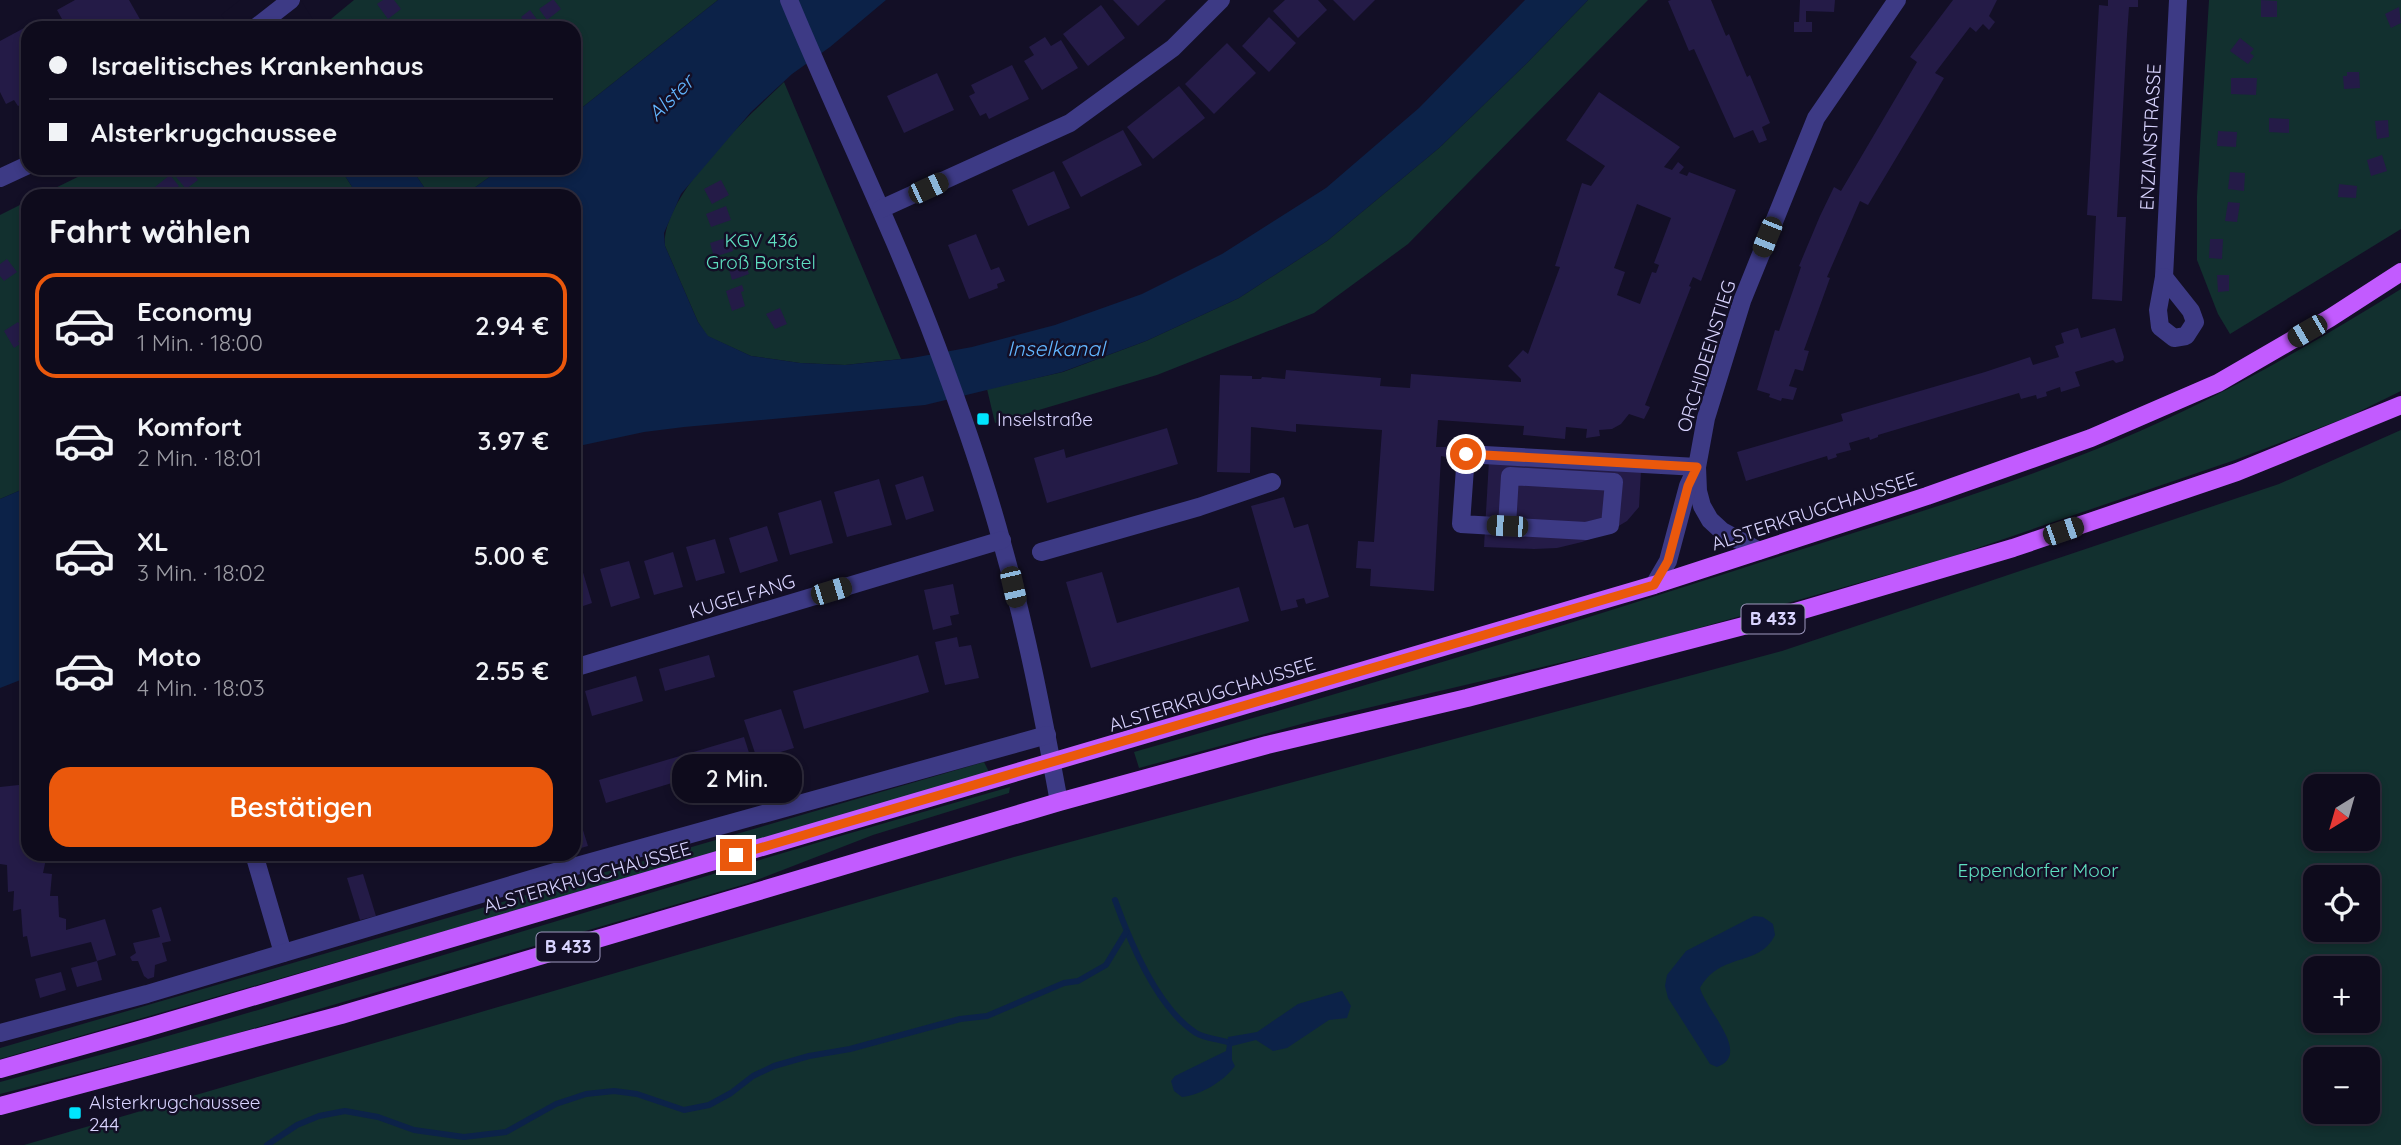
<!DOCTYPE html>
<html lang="de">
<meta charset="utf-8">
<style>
:root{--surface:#0e0b1c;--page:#171425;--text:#f1f3f6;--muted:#9b9ba3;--line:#2e2b3b;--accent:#ea580c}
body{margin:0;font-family:Quicksand,sans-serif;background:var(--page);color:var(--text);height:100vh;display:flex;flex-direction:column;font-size:26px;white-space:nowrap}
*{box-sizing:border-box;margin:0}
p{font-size:23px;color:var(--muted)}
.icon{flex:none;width:38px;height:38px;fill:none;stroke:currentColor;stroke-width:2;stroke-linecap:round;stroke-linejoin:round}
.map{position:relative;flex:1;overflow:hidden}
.side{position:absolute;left:21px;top:189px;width:560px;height:672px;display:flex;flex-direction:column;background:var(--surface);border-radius:21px;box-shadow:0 4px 10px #0003,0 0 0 2px var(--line)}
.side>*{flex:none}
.banner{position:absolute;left:21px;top:21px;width:560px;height:154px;border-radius:21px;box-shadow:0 4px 10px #0003,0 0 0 2px var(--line);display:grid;align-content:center;height:154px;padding:0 28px;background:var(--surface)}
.needle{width:46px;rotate:217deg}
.fabs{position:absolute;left:2303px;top:774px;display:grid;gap:14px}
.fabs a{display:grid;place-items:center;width:77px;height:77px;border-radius:14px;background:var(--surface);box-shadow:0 4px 10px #0003,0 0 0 2px var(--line);font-size:35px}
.end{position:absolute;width:32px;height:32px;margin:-16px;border:9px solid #ea580c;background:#fff;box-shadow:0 0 0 4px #fff}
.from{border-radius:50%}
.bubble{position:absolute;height:49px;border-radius:21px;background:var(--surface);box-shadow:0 4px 10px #0003,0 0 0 2px var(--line);font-size:23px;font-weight:600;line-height:49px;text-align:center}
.car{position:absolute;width:21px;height:42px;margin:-21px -10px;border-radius:9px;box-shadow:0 0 5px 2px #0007;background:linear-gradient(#222 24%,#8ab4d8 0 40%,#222 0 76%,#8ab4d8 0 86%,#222 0)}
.banner b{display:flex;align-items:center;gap:24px;height:66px;font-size:26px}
.banner b+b{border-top:2px solid var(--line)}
.banner i{width:18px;height:18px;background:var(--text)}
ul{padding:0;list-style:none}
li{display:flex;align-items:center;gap:21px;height:105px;margin:0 14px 10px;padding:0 14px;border:4px solid transparent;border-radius:21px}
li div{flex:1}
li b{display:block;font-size:26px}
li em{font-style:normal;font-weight:600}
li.active{border-color:var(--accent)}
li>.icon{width:63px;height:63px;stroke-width:1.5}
h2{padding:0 28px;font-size:32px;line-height:84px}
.button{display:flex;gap:14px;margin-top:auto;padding:14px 28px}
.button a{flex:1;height:80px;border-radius:21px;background:var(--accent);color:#fff;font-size:28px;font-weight:600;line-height:80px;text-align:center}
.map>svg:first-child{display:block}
</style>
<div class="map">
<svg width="2401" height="1145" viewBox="0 0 2401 1145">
<rect width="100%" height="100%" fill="#130f26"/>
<g fill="#12302f" fill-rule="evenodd">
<path d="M354 0H718L574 114V28H320Z"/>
<path d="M1588 0H1648L1408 244 1314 313 1157 375 995 423 987 389 1063 372 1146 341 1239 298 1327 241 1439 148 1527 63Z"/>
<path d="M2209 0H2401V229L2230 334 2218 314 2197 260V196Z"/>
<path d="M784 82 901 359 845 365 800 363 751 356 707 336 698 322 665 246C661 196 749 116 784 82Z"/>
<path d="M96 168H340L358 196H39Z"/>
<path d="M411 168H502L463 196H430Z"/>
<path d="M28 201V487L0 499V215Z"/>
<path d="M2401 289V391L2348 417 2235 460 1954 556 1649 642 1316 720 1139 768 1134 752C1337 695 1539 634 1740 569 1867 528 1996 491 2119 440 2218 399 2310 345 2401 289Z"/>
<path d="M2401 430V1145H24L1014 857 1782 651 2279 484ZM2315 786H2368V838H2315ZM2315 877H2368V929H2315ZM2315 968H2368V1020H2315ZM2315 1059H2368V1111H2315Z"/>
<path d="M984 762 990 774 0 1059V1048Z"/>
<path d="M1010 787 1009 793 873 835 749 883 217 1039 0 1094V1082C339 992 673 882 1010 787Z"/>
</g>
<g fill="#0c2248">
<path d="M718 0H886L830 47 792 74 751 112 681 194 664 233 665 246 698 322 708 336 751 356 800 363 845 365 912 358 972 347 1055 325 1142 294 1222 254 1326 188 1419 108 1525 0H1588L1527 63 1439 148 1327 241 1239 298 1146 341 1062 372 925 405 684 427 644 432 574 447V196H463L502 168H574V114Z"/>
<path d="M340 168H411L430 196H358Z"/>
<path d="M28 487V677L0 688V499Z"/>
<path d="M1754 916 1763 917 1773 924 1775 935C1759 968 1721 951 1700 988 1707 1012 1752 1054 1717 1067L1710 1064 1668 998 1665 986 1667 975 1686 951Z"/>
<path d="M1342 991 1351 1006 1347 1018 1329 1020 1287 1048 1273 1051 1256 1040 1232 1046V1060L1235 1066C1224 1081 1201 1095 1182 1097L1174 1091 1171 1081 1175 1076 1226 1051 1228 1037 1257 1032 1298 1004Z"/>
</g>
<path fill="#130f26" d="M240 0H301L318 28H231L221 15Z"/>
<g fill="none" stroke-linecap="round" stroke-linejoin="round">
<g stroke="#0c2248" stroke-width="6">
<path d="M1115 900C1130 942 1157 1008 1196 1033 1204 1038 1217 1039 1227 1042"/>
<path d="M267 1145 297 1125 319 1116 345 1111 378 1117 414 1130 464 1137 506 1132 556 1104 586 1094 614 1091 637 1094 684 1110 709 1105 731 1093 753 1076 774 1066 809 1056 850 1049 960 1019 987 1016 1064 983 1078 981 1106 965 1126 932"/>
</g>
</g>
<g fill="#241b47" fill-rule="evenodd">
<path d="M75 0H129L145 28H45L62 19 57 10Z"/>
<path d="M383 0H394L401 9 388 19 377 4Z"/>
<path d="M552 0H554L561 9 547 20 539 9Z"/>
<path d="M1113 0H1166L1138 26Z"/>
<path d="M1285 0H1318L1327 10 1298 38 1273 11Z"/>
<path d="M1333 0H1375L1354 21Z"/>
<path d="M1671 0H1711L1726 36 1729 34 1747 77 1750 75 1770 123 1762 127 1767 140 1759 143 1753 130 1734 138 1694 49 1689 51 1668 1Z"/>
<path d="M1800 0H1835L1834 12 1806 11V22H1812V32H1794V22H1799Z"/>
<path d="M1953 0H1997L1989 16 1995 22 1989 30 1983 24 1976 32 1970 27 1935 73 1944 78 1868 205 1860 201 1827 277 1830 278 1804 350 1809 351 1803 371 1795 369 1789 386 1797 388 1793 400 1782 398 1781 401 1769 397 1770 394 1757 390 1775 330 1779 331 1801 267 1799 266 1820 216 1834 187 1841 191 1917 62 1910 57Z"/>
<path d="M2108 0H2138V7H2129L2127 35 2117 217H2126L2122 301 2092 299 2096 216 2087 215 2099 5 2108 6Z"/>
<path d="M2261 0 2277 1V17H2261Z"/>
<path d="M1101 5 1125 38 1088 66 1063 34Z"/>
<path d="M2399 7 2401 23 2391 28 2385 14Z"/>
<path d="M530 10 541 25 538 28H529L521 17Z"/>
<path d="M1269 17 1296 43 1269 72 1242 46Z"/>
<path d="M39 20 44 28H28V101L18 106 14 100 6 104 0 92V41Z"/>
<path d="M1045 37 1051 46 1061 40 1078 68 1042 90 1024 61 1034 55 1029 47Z"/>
<path d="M2240 38 2254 49 2250 53 2254 56 2248 64 2230 51Z"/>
<path d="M1227 43 1256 73 1214 114 1185 84Z"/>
<path d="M1012 65 1029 99 989 119 986 113 980 116 969 96 975 93 971 85Z"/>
<path d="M2347 72H2359L2360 88 2344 89 2343 76H2347Z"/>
<path d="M937 73 954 110 904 133 887 96Z"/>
<path d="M2231 78H2257L2256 95 2231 94Z"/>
<path d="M1179 86 1205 118 1153 159 1127 127Z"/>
<path d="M1599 92 1680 147 1664 167 1672 170 1678 162 1684 167 1679 173 1687 176 1689 172 1736 190 1701 281 1693 277 1689 286 1691 287 1645 405 1650 407 1644 419 1629 414 1621 424 1612 429 1599 430 1600 436 1586 438 1587 429 1566 427 1565 439 1523 435 1524 426 1438 420 1436 447H1447L1446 457 1441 456 1434 591 1370 586 1371 569 1356 568 1358 541 1374 542 1382 430 1296 424V432L1251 427 1250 473 1217 472 1220 375 1252 376V379H1261L1262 377 1285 379 1286 370 1381 378 1380 386 1410 388 1411 374 1521 382V379L1508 366 1523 350 1528 354 1560 267 1555 266 1582 183 1591 186 1605 166 1566 140ZM1637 204 1671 218 1654 263 1659 265 1656 273 1652 272 1640 304 1617 295 1625 272 1614 268Z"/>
<path d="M2269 118 2289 119V133L2269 132Z"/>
<path d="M2388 120 2389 137 2377 139 2375 121Z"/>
<path d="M1123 130 1142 165 1081 197 1062 162Z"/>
<path d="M2218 131 2237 132 2236 147 2217 146Z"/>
<path d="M2382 155 2387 171 2371 176 2367 160Z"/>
<path d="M177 168H189L198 180 186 189 172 172Z"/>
<path d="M1054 171 1070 208 1028 226 1012 190Z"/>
<path d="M2230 172 2245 173 2244 191 2228 189Z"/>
<path d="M170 175 179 186 167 196H162L155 187Z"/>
<path d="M721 180 729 195 712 204 704 189Z"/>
<path d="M2339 184 2357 186 2356 198 2338 197Z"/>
<path d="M2228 202 2240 203 2237 222 2225 221Z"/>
<path d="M726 206 731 220 711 227 706 214Z"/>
<path d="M976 234 991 270 999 267 1005 281 997 284 998 288 969 299 948 245Z"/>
<path d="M729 237 733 251 714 257 710 243Z"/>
<path d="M2210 239H2223L2222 259 2209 258Z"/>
<path d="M7 259 17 272 4 281 0 276V264Z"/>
<path d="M744 261 749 274 732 280 728 266Z"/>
<path d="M2217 275H2229V291L2218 292Z"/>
<path d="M742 285 744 291 741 292 745 306 732 311 726 291Z"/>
<path d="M780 308 787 324 775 329 766 314Z"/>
<path d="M18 322 27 336 18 341 20 344 14 348 4 331Z"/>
<path d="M2078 328 2081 338 2115 328 2124 357 2123 361 2116 363 2113 360 2075 372 2080 386 2061 392 2060 387 2046 392 2047 396 2037 399 2036 395 2021 399 2019 393 1878 435V437L1870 440 1869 437 1849 443 1851 450 1836 454 1837 457 1828 460 1827 456 1746 481 1737 452 1843 421 1841 414 1985 372 2030 357 2033 365 2059 357 2055 346 2064 343 2061 333Z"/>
<path d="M1167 428 1178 464 1047 503 1034 458 1064 449 1066 458Z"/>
<path d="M1489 460 1641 471 1639 507 1627 521 1605 534 1582 542 1557 548 1534 549 1484 547Z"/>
<path d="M923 476 934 511 906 520 895 485Z"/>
<path d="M879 479 892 525 847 537 834 492Z"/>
<path d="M1284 497 1294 528 1308 524 1329 597 1306 604 1304 598 1296 600 1298 607 1281 611 1251 506Z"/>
<path d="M821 500 833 543 790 555 778 513Z"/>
<path d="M767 526 778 561 740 573 729 538Z"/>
<path d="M715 539 725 573 696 581 686 547Z"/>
<path d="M673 552 683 587 654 595 644 561Z"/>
<path d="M579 559 592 603 574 609V561Z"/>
<path d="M629 561 640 598 611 607 600 569Z"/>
<path d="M1102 572 1117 623 1239 587 1249 621 1091 668 1066 582Z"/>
<path d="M953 584 959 614 950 616 952 625 933 630 924 590Z"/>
<path d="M957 637 959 647 971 645 979 678 945 685 935 642Z"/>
<path d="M709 655 715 677 665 691 659 669Z"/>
<path d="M918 655 929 692 804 729 793 691Z"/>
<path d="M636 676 643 701 592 716 585 691Z"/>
<path d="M781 709 794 748 757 759 744 720Z"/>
<path d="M744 737 751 759 606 803 599 780Z"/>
<path d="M28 784V854H47L43 873 52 874 50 896H58L59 917 66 919V930L105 919 116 955 97 961 91 942 31 957 27 936 23 937 21 909 13 911 14 891 8 892 7 865 0 864V787Z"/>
<path d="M574 802 588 846 574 850Z"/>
<path d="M363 874 376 916 360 920 347 878Z"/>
<path d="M161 907 171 941 162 943 167 961 155 965 154 977 148 979 144 976 138 961H132L130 957 136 953 133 943 160 937 152 910Z"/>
<path d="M97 961 102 980 77 987 71 968Z"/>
<path d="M61 972 66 990 40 998 35 979Z"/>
</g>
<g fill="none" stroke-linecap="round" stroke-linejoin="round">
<g stroke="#3d3a85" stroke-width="18">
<path d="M789 0C837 116 893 229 937 347 961 411 984 476 1002 543 1026 628 1043 715 1059 802"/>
<path d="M255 28 291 0"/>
<path d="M0 178 28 165"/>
<path d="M881 209 1070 123 1173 48 1221 0"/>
<path d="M2164 277 2178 0"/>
<path d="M2164 277 2191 311 2195 322 2186 336 2174 338 2160 327 2158 310Z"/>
<path d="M1507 526 1510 476 1614 482 1610 525 1586 531 1461 524 1466 454 1697 467"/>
<path d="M1759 551 1722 531 1710 520 1702 506 1698 491 1697 467 1706 418 1742 301 1816 118 1897 0"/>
<path d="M1041 552 1199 507 1272 482"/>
<path d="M1654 585 1668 561 1688 486 1694 473"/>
<path d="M574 668 1002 540"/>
<path d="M254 854 283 953"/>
<path d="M0 1033 147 994 551 873 1047 735"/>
</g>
<g stroke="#c25bff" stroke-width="18">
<path d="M0 1069 146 1028 1654 585 1927 496 2091 438 2218 383 2330 318 2401 272"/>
<path d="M0 1106 341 1015 1059 802 1267 745 1467 698 1782 616 2013 548 2237 472 2401 405"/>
</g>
</g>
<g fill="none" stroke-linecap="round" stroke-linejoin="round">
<path stroke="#ea580c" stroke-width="9" d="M736 855 1654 585 1668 561 1688 486 1697 467 1466 454"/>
</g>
<g fill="#00e5ff" stroke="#130f26" stroke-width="2.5">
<rect x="976" y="412" width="14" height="14" rx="3.5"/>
<rect x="68" y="1106" width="14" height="14" rx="3.5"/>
</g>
<g text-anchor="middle" stroke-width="5" stroke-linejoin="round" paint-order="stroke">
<g fill="#130f26" stroke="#9e99be" stroke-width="2">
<rect x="1741.5" y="604.5" width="63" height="29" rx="5"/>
<rect x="536.5" y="932.5" width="63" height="29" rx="5"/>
</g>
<g font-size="18" font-weight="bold" fill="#d9d4ff">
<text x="1773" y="625">B 433</text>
<text x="568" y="953">B 433</text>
</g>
<g font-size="19" fill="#d9d4ff" stroke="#130f26">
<text transform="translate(2150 137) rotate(-87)" y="7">ENZIANSTRASSE</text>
<text transform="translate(1706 356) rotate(-73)" y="7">ORCHIDEENSTIEG</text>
<text transform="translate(1814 511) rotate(-18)" y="7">ALSTERKRUGCHAUSSEE</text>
<text transform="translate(742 596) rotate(-17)" y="7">KUGELFANG</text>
<text transform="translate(1212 694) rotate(-17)" y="7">ALSTERKRUGCHAUSSEE</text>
<text transform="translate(587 877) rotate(-16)" y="7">ALSTERKRUGCHAUSSEE</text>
</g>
<g font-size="19" fill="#5fe0c0" stroke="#130f26">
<text x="761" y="247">KGV 436<tspan x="761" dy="22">Groß Borstel</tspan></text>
<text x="2038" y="877">Eppendorfer Moor</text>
</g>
<g font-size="19" fill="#d9d4ff" stroke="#130f26" text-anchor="start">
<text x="997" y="426">Inselstraße</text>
<text x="89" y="1109">Alsterkrugchaussee<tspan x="89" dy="22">244</tspan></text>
</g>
<g font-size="21" font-style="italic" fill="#62b6ff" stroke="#130f26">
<text transform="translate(671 98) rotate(-45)" y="7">Alster</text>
<text x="1056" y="356">Inselkanal</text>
</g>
</g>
</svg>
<div class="fabs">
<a><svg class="needle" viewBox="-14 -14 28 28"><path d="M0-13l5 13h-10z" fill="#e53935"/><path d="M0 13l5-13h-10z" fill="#9b9ba3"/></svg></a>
<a><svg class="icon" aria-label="locate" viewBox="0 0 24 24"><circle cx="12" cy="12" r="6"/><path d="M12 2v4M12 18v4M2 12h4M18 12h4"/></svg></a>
<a>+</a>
<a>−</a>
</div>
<i class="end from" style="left:1466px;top:454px"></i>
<i class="end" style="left:736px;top:855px"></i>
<div class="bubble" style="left:672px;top:754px;width:130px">2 Min.</div>
<i class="car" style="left:928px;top:188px;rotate:65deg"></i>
<i class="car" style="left:1767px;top:237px;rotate:202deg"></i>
<i class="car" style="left:2307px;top:331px;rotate:240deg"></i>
<i class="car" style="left:1507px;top:526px;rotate:273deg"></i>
<i class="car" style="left:2063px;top:531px;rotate:71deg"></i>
<i class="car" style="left:1013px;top:587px;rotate:167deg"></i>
<i class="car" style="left:831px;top:591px;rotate:73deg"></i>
<div class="banner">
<b><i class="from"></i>Israelitisches Krankenhaus</b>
<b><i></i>Alsterkrugchaussee</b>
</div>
<section class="side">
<h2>Fahrt wählen</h2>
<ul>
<li class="active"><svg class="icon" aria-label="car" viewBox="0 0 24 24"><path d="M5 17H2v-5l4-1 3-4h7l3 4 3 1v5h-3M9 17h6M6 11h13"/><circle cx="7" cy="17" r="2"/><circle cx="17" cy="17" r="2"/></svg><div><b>Economy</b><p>1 Min. · 18:00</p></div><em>2.94 €</em></li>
<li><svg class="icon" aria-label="car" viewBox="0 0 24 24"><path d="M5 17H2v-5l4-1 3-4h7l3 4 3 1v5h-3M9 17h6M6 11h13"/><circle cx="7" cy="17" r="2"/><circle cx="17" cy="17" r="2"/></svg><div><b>Komfort</b><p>2 Min. · 18:01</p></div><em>3.97 €</em></li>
<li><svg class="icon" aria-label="car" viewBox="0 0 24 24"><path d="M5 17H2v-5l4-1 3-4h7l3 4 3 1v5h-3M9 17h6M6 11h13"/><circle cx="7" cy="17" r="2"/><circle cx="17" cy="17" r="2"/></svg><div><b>XL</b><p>3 Min. · 18:02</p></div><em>5.00 €</em></li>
<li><svg class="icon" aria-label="car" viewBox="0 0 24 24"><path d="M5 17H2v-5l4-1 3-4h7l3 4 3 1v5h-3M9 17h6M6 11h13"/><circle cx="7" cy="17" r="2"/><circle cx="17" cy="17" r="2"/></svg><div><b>Moto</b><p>4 Min. · 18:03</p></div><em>2.55 €</em></li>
</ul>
<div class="button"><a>Bestätigen</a></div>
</section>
</div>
